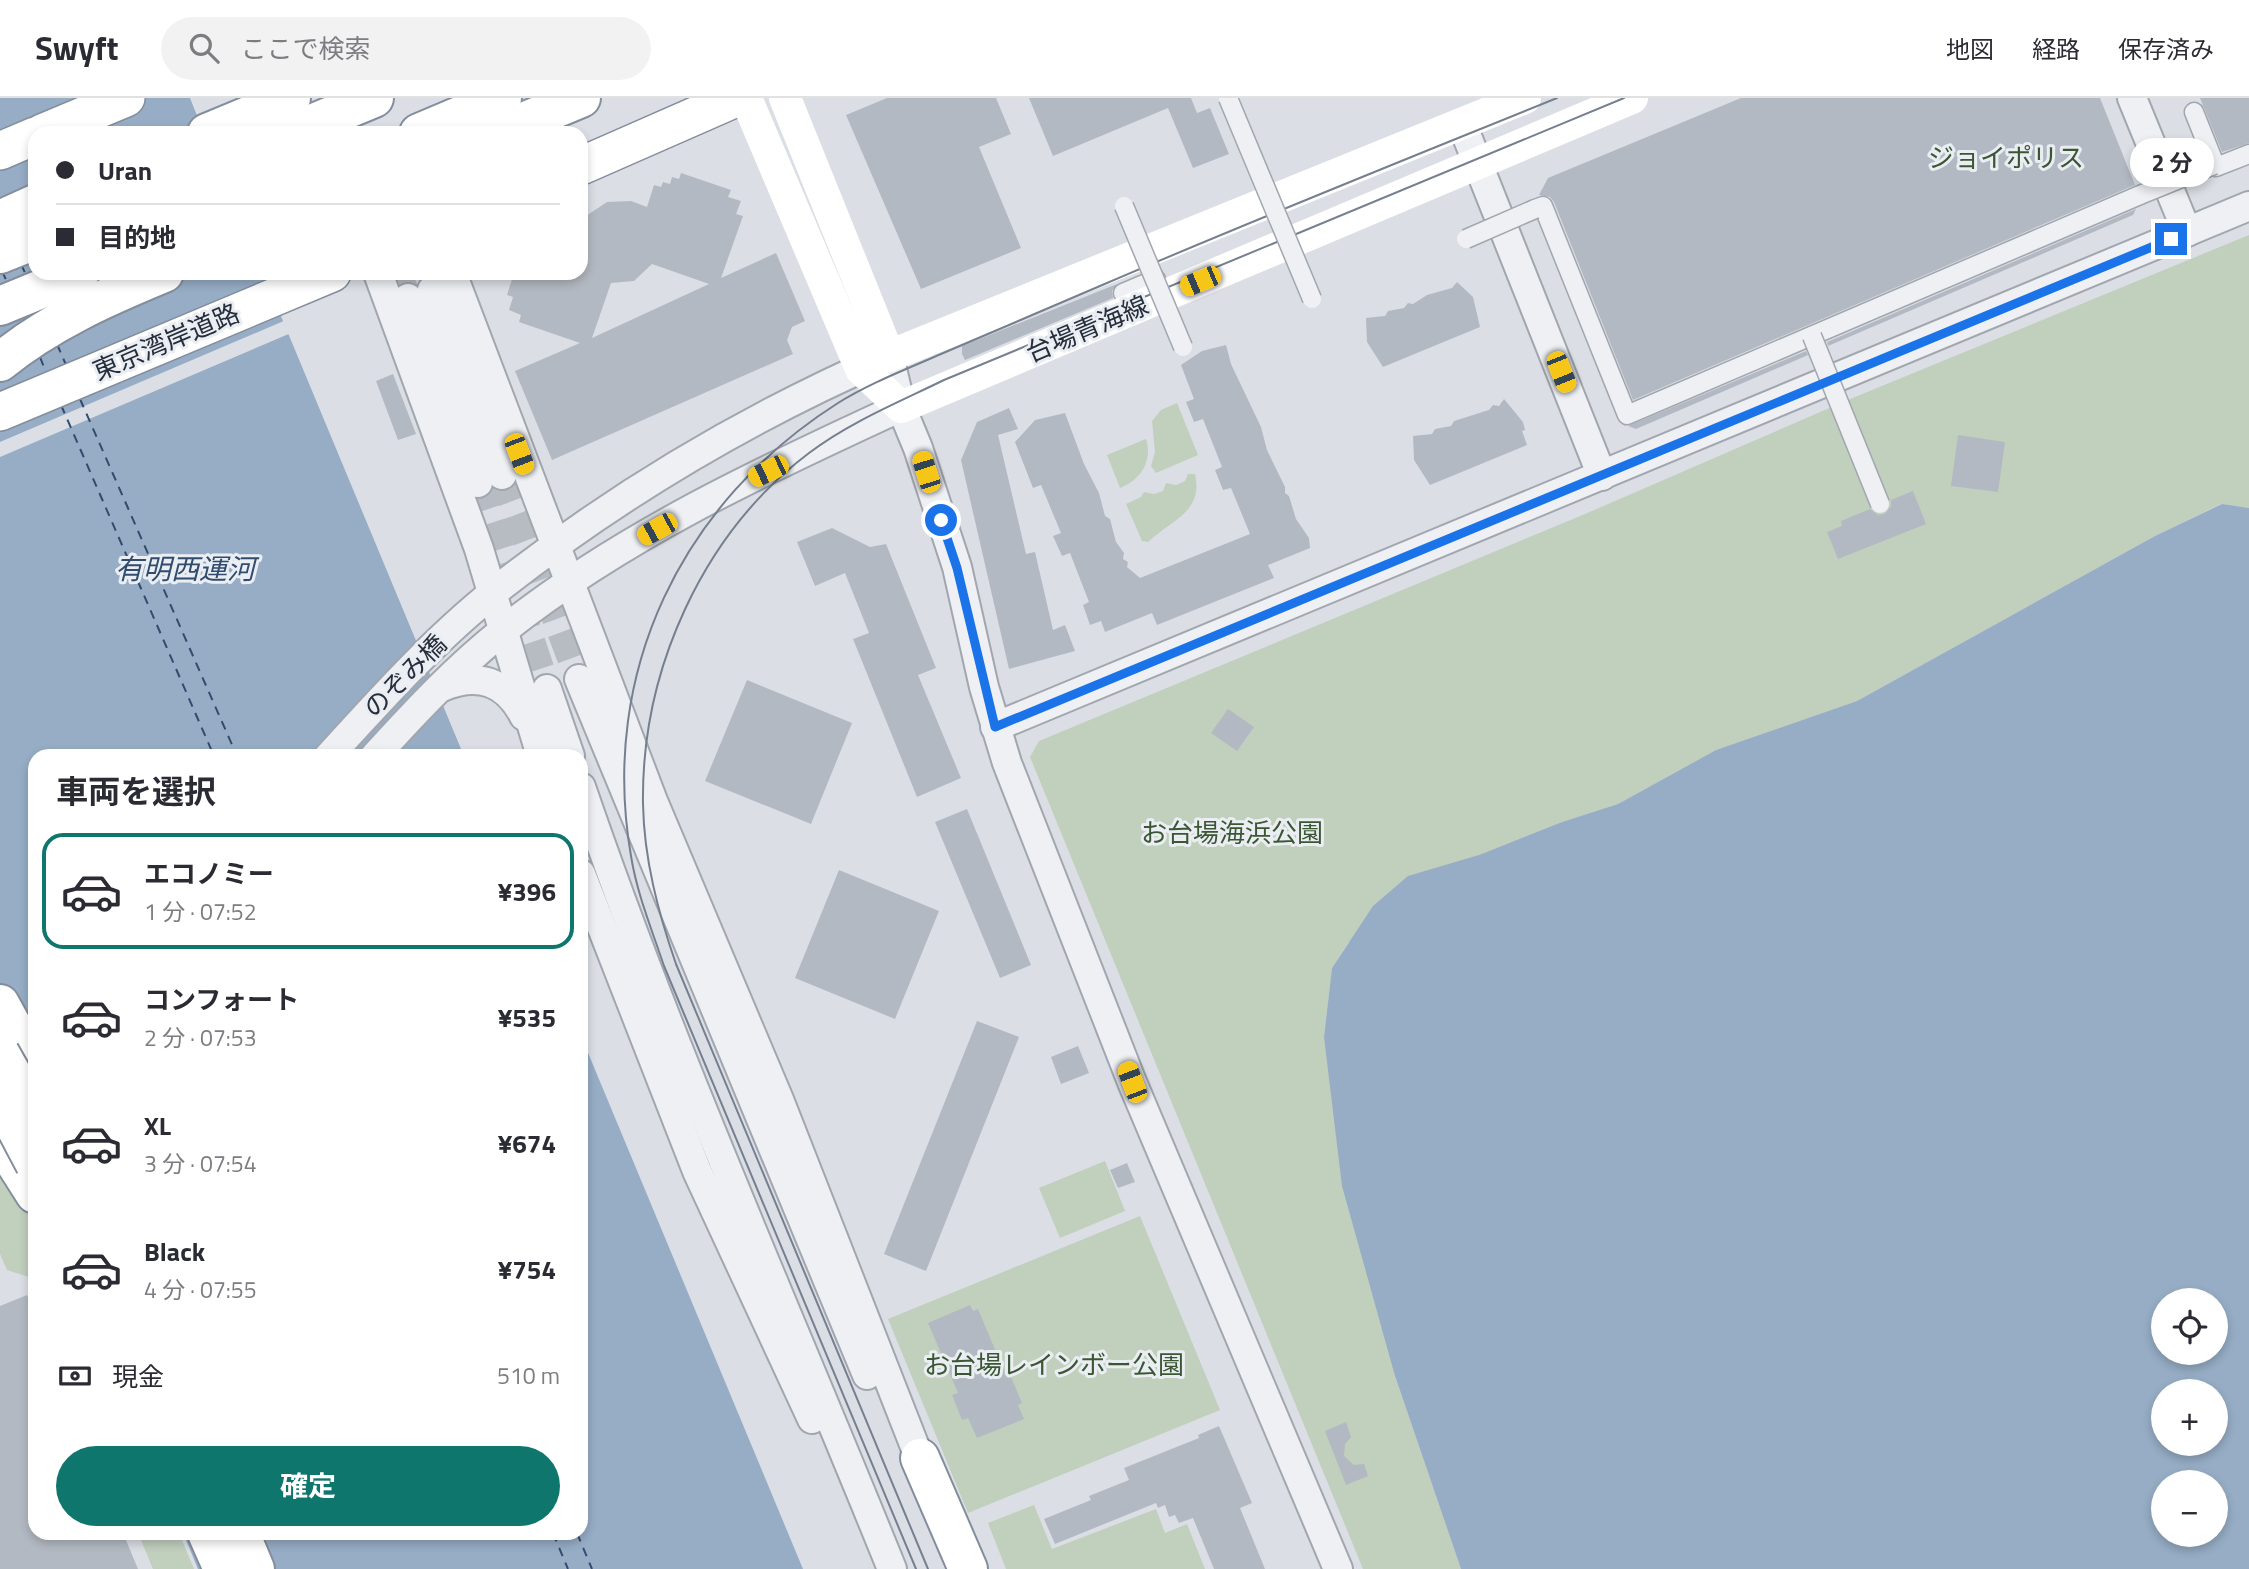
<!DOCTYPE html>
<html lang="ja">
<meta charset="utf-8">
<style>
:root{--surface:#fff;--page:#f2f2f3;--text:#2b2b33;--muted:#7c7c81;--line:#e1e1e2;--accent:#0f766e}
body{margin:0;font-family:"Titillium Web","Noto Sans JP",sans-serif;background:var(--page);color:var(--text);height:100vh;display:flex;flex-direction:column;font-size:26px;white-space:nowrap}
*{box-sizing:border-box;margin:0}
p{font-size:23px;color:var(--muted)}
.icon{flex:none;width:38px;height:38px;fill:none;stroke:currentColor;stroke-width:2;stroke-linecap:round;stroke-linejoin:round}
.map{position:relative;flex:1;overflow:hidden}
.drawer{position:absolute;left:28px;top:651px;width:560px;height:791px;display:flex;flex-direction:column;background:var(--surface);border-radius:21px;box-shadow:0 4px 10px #0003}
.drawer>*{flex:none}
.hud{position:absolute;left:28px;top:28px;width:560px;height:154px;border-radius:21px;box-shadow:0 4px 10px #0003;display:grid;align-content:center;height:154px;padding:0 28px;background:var(--surface)}
.fabs{position:absolute;left:2151px;top:1190px;display:grid;gap:14px}
.fabs a{display:grid;place-items:center;width:77px;height:77px;border-radius:50%;background:var(--surface);box-shadow:0 4px 10px #0003;font-size:35px}
.end{position:absolute;width:32px;height:32px;margin:-16px;border:9px solid #1a73e8;background:#fff;box-shadow:0 0 0 4px #fff}
.from{border-radius:50%}
.bubble{position:absolute;height:49px;border-radius:24px;background:var(--surface);box-shadow:0 4px 10px #0003;font-size:23px;font-weight:700;line-height:49px;text-align:center}
.car{position:absolute;width:21px;height:42px;margin:-21px -10px;border-radius:9px;box-shadow:0 0 5px 2px #0007;background:linear-gradient(#f5c518 24%,#345 0 40%,#f5c518 0 76%,#345 0 86%,#f5c518 0)}
.hud b{display:flex;align-items:center;gap:24px;height:66px;font-size:26px}
.hud b+b{border-top:2px solid var(--line)}
.hud i{width:18px;height:18px;background:var(--text)}
ul{padding:0;list-style:none}
li{display:flex;align-items:center;gap:21px;height:116px;margin:0 14px 10px;padding:0 14px;border:4px solid transparent;border-radius:21px}
li div{flex:1}
li b{display:block;font-size:26px}
li em{font-style:normal;font-weight:700}
li.on{border-color:var(--accent)}
li>.icon{width:63px;height:63px;stroke-width:1.5}
h2{padding:0 28px;font-size:32px;line-height:84px}
.pay{display:flex;align-items:center;gap:18px;height:77px;padding:0 28px;font-size:26px}
.pay p{margin-inline-start:auto}
.action{display:flex;gap:14px;margin-top:auto;padding:14px 28px}
.action a{flex:1;height:80px;border-radius:42px;background:var(--accent);color:#fff;font-size:28px;font-weight:700;line-height:80px;text-align:center}
header{display:flex;align-items:center;gap:42px;box-sizing:border-box;height:98px;padding:0 35px;background:var(--surface);border-bottom:2px solid var(--line)}
header strong{font-size:33px}
nav{display:flex;gap:38px;margin-inline-start:auto;font-size:24px}
.search{width:490px;height:63px;background:var(--page);display:flex;align-items:center;gap:18px;box-sizing:border-box;padding:0 24px;border-radius:38px;color:var(--muted);font-size:26px}
.map>svg:first-child{display:block}
</style>
<header>
<strong>Swyft</strong>
<div class="search"><svg class="icon" aria-label="search" viewBox="0 0 24 24"><circle cx="10" cy="10" r="6"/><path d="M15 15l6 6"/></svg>ここで検索</div>
<nav><a>地図</a><a>経路</a><a>保存済み</a></nav>
</header>
<div class="map">
<svg width="2249" height="1471" viewBox="0 0 2249 1471">
<rect width="100%" height="100%" fill="#dbdfe5"/>
<g fill="#c1cfbd">
<path d="M2249 137V410L2221 406 2155 438 1857 603 1716 652 1618 706 1562 724 1479 757 1348 845 1332 870 1324 939 1395 1278 1461 1471H1363L1030 659 1039 643 1585 416 1855 299Z"/>
<path d="M1177 305 1198 357 1156 375 1151 368 1155 354 1152 323 1161 312Z"/>
<path d="M1146 341C1153 362 1141 382 1120 390L1107 357Z"/>
<path d="M1188 376H1195C1204 414 1170 423 1148 444L1142 443 1126 406 1141 399 1144 394 1154 396 1163 393 1166 385 1176 387 1185 383Z"/>
<path d="M0 1016 35 1098V1181L7 1172 0 1156Z"/>
<path d="M1105 1063 1125 1113 1060 1140 1039 1090Z"/>
<path d="M1140 1118 1220 1312 968 1415 888 1221Z"/>
<path d="M1034 1407 1052 1451 1156 1411 1165 1435 1187 1426 1205 1471H1006L988 1425Z"/>
<path d="M138 1435H179L194 1471H153Z"/>
</g>
<g fill="#96adc5" fill-rule="evenodd">
<path d="M0 0H190L204 35H35V175H263L464 658H35V1085L0 1003Z"/>
<path d="M2222 406 2249 410V1471H1461L1395 1278 1342 1088 1324 939 1332 870 1373 808 1408 778 1479 757 1562 724 1618 706 1716 652 1857 603 2155 438ZM2216 1202V1255H2163V1202ZM2163 1293H2216V1346H2163ZM2163 1384H2216V1437H2163Z"/>
<path d="M581 938 803 1471H198L183 1435H581Z"/>
</g>
<path fill="#dbdfe5" d="M286 222 291 235 0 359V344Z"/>
<g fill="none" stroke-linecap="round" stroke-linejoin="round">
<g stroke="#314c6e" stroke-width="2" stroke-dasharray="9 7" stroke-linecap="butt">
<path d="M21 166 26 177"/>
<path d="M2 173 7 184"/>
<path d="M57 246 66 267"/>
<path d="M40 259 47 277"/>
<path d="M80 301 237 658"/>
<path d="M61 307 214 658"/>
<path d="M553 1435 568 1471"/>
<path d="M577 1435 592 1471"/>
</g>
</g>
<g fill="#b3b9c2" fill-rule="evenodd">
<path d="M887 0H996L1011 36 979 49 1021 150 921 191 846 17Z"/>
<path d="M1029 0H1191L1197 15 1210 10 1229 56 1193 70 1168 10 1053 58Z"/>
<path d="M1741 0H2100L2135 87 1633 302 1554 104 1550 99 1539 97 1548 80Z"/>
<path d="M2200 0H2249V45L2222 54Z"/>
<path d="M681 75 731 92 728 99 741 103 736 116 743 118 721 180 776 155 805 223 792 229 787 242 793 256 552 362 515 273 580 245 519 224 521 217 509 212 513 199 507 197 514 175H581V125L586 118 607 104 631 103 647 109 654 87 661 89 663 84 670 86 672 79 679 81ZM652 166 709 186 592 240 611 185 634 183Z"/>
<path d="M2136 111 2133 117 1828 248 1827 244Z"/>
<path d="M1457 184 1473 199 1480 229 1383 269 1367 244 1366 220 1385 218 1388 213 1404 210 1408 205 1413 206 1427 197 1452 190Z"/>
<path d="M1117 186 1112 193 1113 200 965 262 962 256V248Z"/>
<path d="M1226 247 1231 266 1261 329 1267 352 1285 389V395L1289 398 1296 421 1309 440 1310 450 1268 467 1274 480 1157 527 1152 515 1105 534 1101 523 1090 527 1083 507 1089 504 1070 455 1062 458 1053 438 1061 435 1041 387 1033 390 1015 344 1035 322 1065 315 1084 366 1099 395 1105 418 1110 421 1116 444 1124 455 1123 461 1128 464 1127 469 1140 480 1250 436 1231 390 1223 392 1215 372 1222 369 1203 321 1194 324 1186 304 1194 301 1181 267 1202 253Z"/>
<path d="M1806 253 1808 257 1636 331 1628 328Z"/>
<path d="M393 276 416 336 398 342 376 283Z"/>
<path d="M1504 301 1523 324 1525 332 1522 333 1527 347 1430 387 1414 362 1413 338 1432 336 1435 331 1451 328 1454 323 1489 312 1493 307 1499 308Z"/>
<path d="M1009 310 1018 331 998 337 1026 456 1035 454 1053 532 1065 527 1075 553 1009 571 961 362 977 324Z"/>
<path d="M1958 337 2005 344 1998 394 1951 388Z"/>
<path d="M1913 393 1926 426 1838 461 1827 434 1842 428 1841 423 1870 411 1878 417 1885 416 1891 408V402Z"/>
<path d="M832 430 870 449 886 446 936 570 918 577 961 680 917 699 853 541 869 535 845 475 815 488 797 444Z"/>
<path d="M747 582 852 625 811 726 705 683Z"/>
<path d="M1228 611 1254 629 1237 653 1211 635Z"/>
<path d="M967 711 1031 867 1000 880 935 724Z"/>
<path d="M839 772 939 813 895 921 795 880Z"/>
<path d="M977 923 1019 939 926 1173 884 1156Z"/>
<path d="M1078 948 1089 975 1061 986 1051 959Z"/>
<path d="M1127 1065 1135 1084 1118 1090 1110 1072Z"/>
<path d="M27 1197 35 1217V1435H123L138 1471H0V1208Z"/>
<path d="M970 1207 973 1213 978 1211 1007 1280 1011 1279 1022 1305 1018 1307 1024 1321 977 1340 968 1320 962 1322 952 1297 958 1295 928 1225Z"/>
<path d="M1346 1324 1351 1339 1345 1346 1344 1358 1354 1367 1364 1366 1368 1378 1346 1387 1325 1333Z"/>
<path d="M1219 1328 1252 1405 1240 1410 1265 1471H1214L1193 1420 1179 1425 1175 1417 1169 1419 1165 1407 1158 1410 1156 1405 1055 1446 1044 1421 1091 1402 1089 1398 1129 1382 1124 1370 1199 1340 1198 1337Z"/>
</g>
<g fill="none" stroke-linecap="round" stroke-linejoin="round">
<g stroke="#b7bcc3" stroke-width="28" stroke-dasharray="28 14" stroke-linecap="butt">
<path d="M353 0 368 35"/>
<path d="M397 175 408 200"/>
<path d="M502 377 579 581"/>
<path d="M478 385 547 591"/>
</g>
<defs>
<g id="pedestrian">
<path d="M2194 14 2216 69 2249 56"/>
<path d="M1535 111 1543 108 1627 317 2140 97"/>
<path d="M1123 195 1156 181"/>
</g>
<g id="tertiary">
<path d="M2132 0 2187 134"/>
<path d="M1462 26 1602 378"/>
<path d="M378 175 479 451 541 658"/>
<path d="M452 175 653 703 780 1004 926 1377"/>
<path d="M432 192 502 377"/>
<path d="M408 200 478 385"/>
<path d="M579 581 867 1277"/>
<path d="M442 589C478 574 506 583 524 618"/>
<path d="M547 591 570 658"/>
<path d="M995 629 2249 108"/>
<path d="M329 658C381 601 434 542 494 494 614 399 749 319 889 258L901 309 918 350 957 469 984 589 1007 665 1132 984 1338 1471"/>
<path d="M375 658C415 614 457 569 504 532 622 438 764 372 901 309"/>
<path d="M581 689C672 955 787 1211 892 1471"/>
<path d="M581 776 697 1073 812 1321"/>
</g>
<g id="trunk">
<path d="M42 35 126 0"/>
<path d="M0 53 35 38"/>
<path d="M581 68 736 0"/>
<path d="M0 314 332 175"/>
</g>
<g id="motorway">
<path d="M207 35 291 0"/>
<path d="M290 35 374 0"/>
<path d="M419 35 502 0"/>
<path d="M497 35 581 0"/>
<path d="M0 122 35 106"/>
<path d="M0 156 35 142"/>
<path d="M0 208 80 175"/>
<path d="M0 264C49 224 106 199 164 175"/>
<path d="M0 906 35 969"/>
<path d="M0 1041 35 1096"/>
<path d="M920 1360 968 1471"/>
<path d="M207 1435 223 1471"/>
<path d="M240 1435 255 1471"/>
</g>
</defs>
<use href="#pedestrian" stroke="#a1a6af" stroke-width="21"/>
<use href="#tertiary" stroke="#a1a6af" stroke-width="32"/>
<use href="#trunk" stroke="#838d9c" stroke-width="40"/>
<use href="#motorway" stroke="#838d9c" stroke-width="42"/>
<use href="#pedestrian" stroke="#eef0f4" stroke-width="18"/>
<use href="#tertiary" stroke="#eef0f4" stroke-width="28"/>
<g stroke="#fff" stroke-width="32">
<path d="M746 0 861 271 901 309 1632 0"/>
<path d="M785 0 889 258 1525 0"/>
</g>
<use href="#trunk" stroke="#fff" stroke-width="37"/>
<use href="#motorway" stroke="#fff" stroke-width="38"/>
<g stroke="#757f8e" stroke-width="2">
<path d="M916 1471 664 868C652 832 637 796 631 758 599 574 682 404 838 305 870 285 907 271 941 256 994 233 1047 211 1100 188 1251 123 1404 62 1557 0"/>
<path d="M928 1471 676 866C658 814 644 761 643 706 641 573 702 436 809 355 850 324 899 304 944 282L1624 0"/>
</g>
<defs>
<g id="pedestrian-bridge">
<path d="M1228 0 1312 201"/>
<path d="M2140 97 2214 67"/>
<path d="M1124 108 1183 249"/>
<path d="M1466 141 1535 111"/>
<path d="M1812 238 1880 406"/>
</g>
<g id="motorway-bridge">
<path d="M0 955 35 1017"/>
<path d="M0 1000 35 1066"/>
</g>
</defs>
<use href="#pedestrian-bridge" stroke="#a1a6af" stroke-width="21" stroke-linecap="butt"/>
<use href="#motorway-bridge" stroke="#838d9c" stroke-width="42" stroke-linecap="butt"/>
<use href="#pedestrian-bridge" stroke="#eef0f4" stroke-width="18"/>
<use href="#motorway-bridge" stroke="#fff" stroke-width="38"/>
</g>
<g fill="none" stroke-linecap="round" stroke-linejoin="round">
<path stroke="#1a73e8" stroke-width="9" d="M941 422 957 470 995 629 2171 141"/>
</g>
<g text-anchor="middle" stroke-width="6" stroke-linejoin="round" paint-order="stroke">
<g font-size="26" fill="#3a5633" stroke="#eaeef3">
<text x="2006" y="69">ジョイポリス</text>
<text x="1232" y="744">お台場海浜公園</text>
<text x="1054" y="1276">お台場レインボー公園</text>
</g>
<g font-size="26" fill="#262e3b" stroke="#eaeef3">
<text transform="translate(1087 231) rotate(-23)" y="9">台場青海線</text>
<text transform="translate(166 244) rotate(-23)" y="9">東京湾岸道路</text>
<text transform="translate(405 578) rotate(-45)" y="9">のぞみ橋</text>
</g>
<g font-size="28" font-style="italic" fill="#314c6e" stroke="#eaeef3">
<text x="185" y="481">有明西運河</text>
</g>
</g>
</svg>
<div class="fabs">
<a><svg class="icon" aria-label="locate" viewBox="0 0 24 24"><circle cx="12" cy="12" r="6"/><path d="M12 2v4M12 18v4M2 12h4M18 12h4"/></svg></a>
<a>+</a>
<a>−</a>
</div>
<i class="end from" style="left:941px;top:422px"></i>
<i class="end" style="left:2171px;top:141px"></i>
<div class="bubble" style="left:2130px;top:40px;width:84px">2 分</div>
<i class="car" style="left:1200px;top:183px;rotate:247deg"></i>
<i class="car" style="left:1561px;top:274px;rotate:158deg"></i>
<i class="car" style="left:519px;top:356px;rotate:159deg"></i>
<i class="car" style="left:768px;top:373px;rotate:244deg"></i>
<i class="car" style="left:926px;top:374px;rotate:342deg"></i>
<i class="car" style="left:657px;top:431px;rotate:241deg"></i>
<i class="car" style="left:1132px;top:984px;rotate:339deg"></i>
<div class="hud">
<b><i class="from"></i>Uran</b>
<b><i></i>目的地</b>
</div>
<section class="drawer">
<h2>車両を選択</h2>
<ul>
<li class="on"><svg class="icon" aria-label="car" viewBox="0 0 24 24"><path d="M5 17H2v-5l4-1 3-4h7l3 4 3 1v5h-3M9 17h6M6 11h13"/><circle cx="7" cy="17" r="2"/><circle cx="17" cy="17" r="2"/></svg><div><b>エコノミー</b><p>1 分 · 07:52</p></div><em>¥396</em></li>
<li><svg class="icon" aria-label="car" viewBox="0 0 24 24"><path d="M5 17H2v-5l4-1 3-4h7l3 4 3 1v5h-3M9 17h6M6 11h13"/><circle cx="7" cy="17" r="2"/><circle cx="17" cy="17" r="2"/></svg><div><b>コンフォート</b><p>2 分 · 07:53</p></div><em>¥535</em></li>
<li><svg class="icon" aria-label="car" viewBox="0 0 24 24"><path d="M5 17H2v-5l4-1 3-4h7l3 4 3 1v5h-3M9 17h6M6 11h13"/><circle cx="7" cy="17" r="2"/><circle cx="17" cy="17" r="2"/></svg><div><b>XL</b><p>3 分 · 07:54</p></div><em>¥674</em></li>
<li><svg class="icon" aria-label="car" viewBox="0 0 24 24"><path d="M5 17H2v-5l4-1 3-4h7l3 4 3 1v5h-3M9 17h6M6 11h13"/><circle cx="7" cy="17" r="2"/><circle cx="17" cy="17" r="2"/></svg><div><b>Black</b><p>4 分 · 07:55</p></div><em>¥754</em></li>
</ul>
<div class="pay"><svg class="icon" aria-label="cash" viewBox="0 0 24 24"><path d="M3 7h18v10H3z"/><circle cx="12" cy="12" r="2"/></svg>現金<p>510 m</p></div>
<div class="action"><a>確定</a></div>
</section>
</div>
